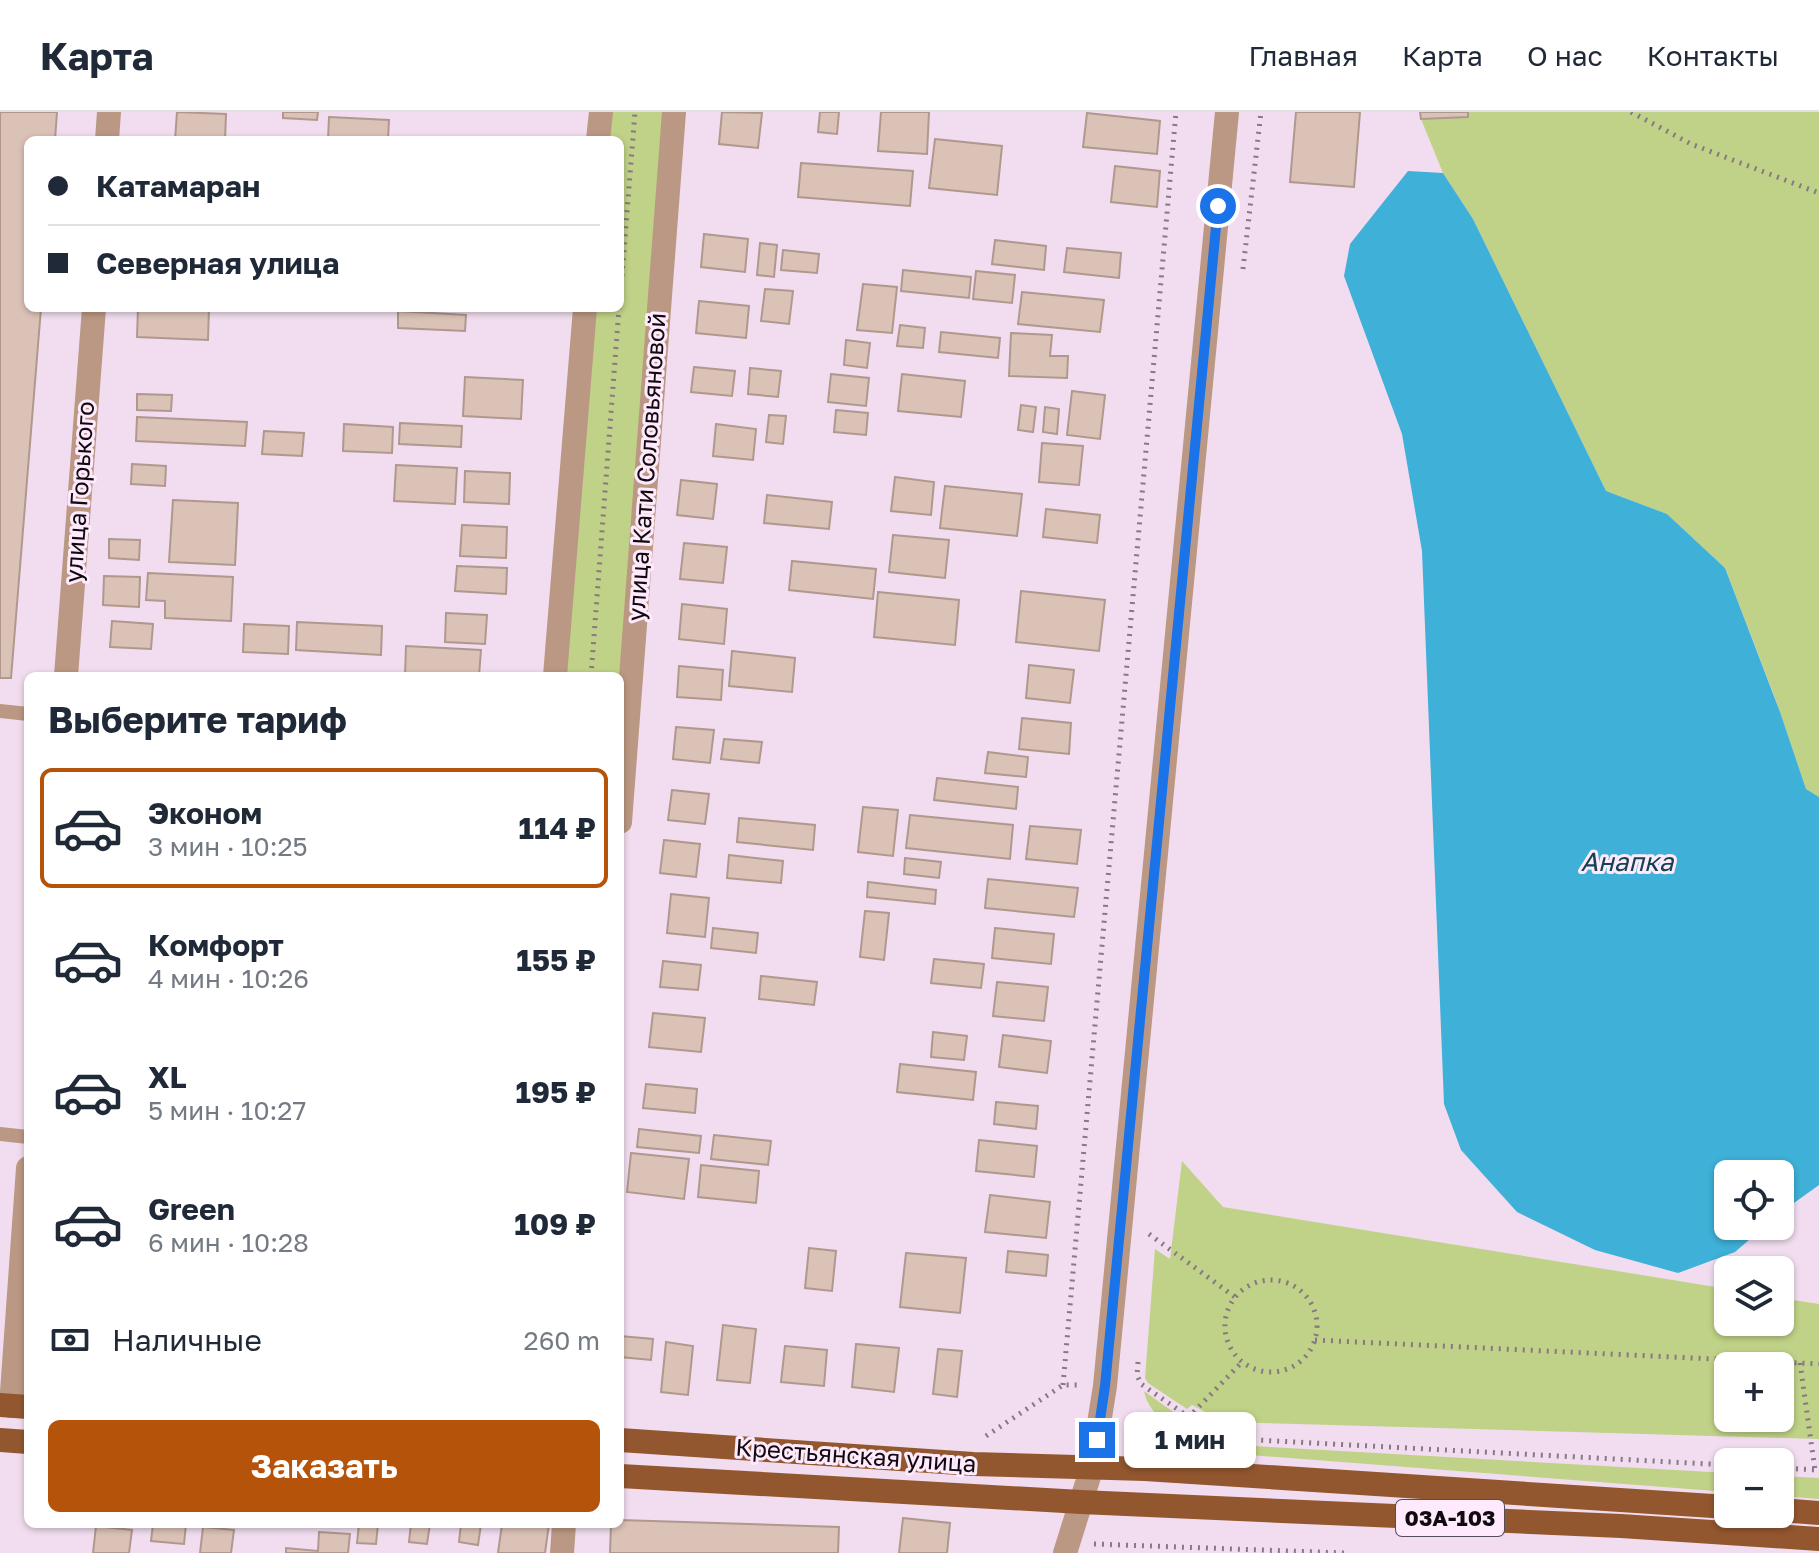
<!DOCTYPE html>
<html lang="ru">
<meta charset="utf-8">
<style>
:root{--surface:#fff;--page:#f6f6f7;--text:#1f2937;--muted:#747a83;--line:#e0e1e3;--accent:#b45309}
body{margin:0;font-family:"Golos Text",sans-serif;background:var(--page);color:var(--text);height:100vh;display:flex;flex-direction:column;font-size:30px;white-space:nowrap}
*{box-sizing:border-box;margin:0}
p{font-size:26px;color:var(--muted)}
.icon{flex:none;width:44px;height:44px;fill:none;stroke:currentColor;stroke-width:2;stroke-linecap:round;stroke-linejoin:round}
.map{position:relative;flex:1;overflow:hidden}
.panel{position:absolute;left:24px;top:560px;width:600px;height:856px;display:flex;flex-direction:column;background:var(--surface);border-radius:12px;box-shadow:0 2px 6px #0004}
.panel>*{flex:none}
.guide{position:absolute;left:24px;top:24px;width:600px;height:176px;border-radius:12px;box-shadow:0 2px 6px #0004;display:grid;align-content:center;height:176px;padding:0 24px;background:var(--surface)}
.controls{position:absolute;left:1714px;top:1048px;display:grid;gap:16px}
.controls a{display:grid;place-items:center;width:80px;height:80px;border-radius:12px;background:var(--surface);box-shadow:0 2px 6px #0004;font-size:40px}
.end{position:absolute;width:36px;height:36px;margin:-18px;border:10px solid #1a73e8;background:#fff;box-shadow:0 0 0 4px #fff}
.from{border-radius:50%}
.bubble{position:absolute;height:56px;border-radius:12px;background:var(--surface);box-shadow:0 2px 6px #0004;font-size:26px;font-weight:700;line-height:56px;text-align:center}
.guide b{display:flex;align-items:center;gap:28px;height:76px;font-size:30px}
.guide b+b{border-top:2px solid var(--line)}
.guide i{width:20px;height:20px;background:var(--text)}
ul{padding:0;list-style:none}
li{display:flex;align-items:center;gap:24px;height:120px;margin:0 16px 12px;padding:0 8px;border:4px solid transparent;border-radius:12px}
li div{flex:1}
li b{display:block;font-size:30px}
li em{font-style:normal;font-weight:700}
li.on{border-color:var(--accent)}
li>.icon{width:72px;height:72px;stroke-width:1.5}
h2{padding:0 24px;font-size:36px;line-height:96px}
.pay{display:flex;align-items:center;gap:20px;height:88px;padding:0 24px;font-size:30px}
.pay p{margin-inline-start:auto}
.action{display:flex;gap:16px;margin-top:auto;padding:16px 24px}
.action a{flex:1;height:92px;border-radius:12px;background:var(--accent);color:#fff;font-size:32px;font-weight:700;line-height:92px;text-align:center}
header{display:flex;align-items:center;gap:48px;box-sizing:border-box;height:112px;padding:0 40px;background:var(--surface);border-bottom:2px solid var(--line)}
header strong{font-size:38px}
nav{display:flex;gap:44px;margin-inline-start:auto;font-size:28px}
.map>svg:first-child{display:block}
</style>
<header>
<strong>Карта</strong>
<nav><a>Главная</a><a>Карта</a><a>О нас</a><a>Контакты</a></nav>
</header>
<div class="map">
<svg width="1819" height="1441" viewBox="0 0 1819 1441">
<rect width="100%" height="100%" fill="#f1ddef"/>
<g fill="#c0d287" fill-rule="evenodd">
<path d="M608 0H664L620 564H564L593 196H620V28H606Z"/>
<path d="M1420 0H1819V685L1806 677 1775 586 1725 456 1667 402 1606 379 1473 107 1443 61 1421 7Z"/>
<path d="M1182 1049 1223 1095 1728 1177V1210H1780V1186L1819 1192V1327L1225 1310 1192 1293 1187 1297 1148 1271 1145 1266 1155 1137 1170 1147ZM1780 1254V1306H1728V1254Z"/>
<path d="M1144 1279 1218 1332 1728 1361V1380L1211 1340C1187 1331 1148 1305 1144 1279Z"/>
<path d="M1780 1364 1819 1366V1387L1780 1384Z"/>
</g>
<path fill="#3fb0d7" d="M1408 59 1443 61 1473 107 1606 379 1667 402 1725 456 1780 600 1806 677 1819 685V1073L1780 1101V1062H1728V1114H1765L1735 1140 1678 1161 1595 1138 1517 1100 1461 1038 1444 992 1422 439 1402 322 1344 164 1350 132Z"/>
<g fill="#dbc2b7" stroke="#b0988e" stroke-width="2">
<path d="M0 0H57L55 28H28V196H41L11 566H0Z"/>
<path d="M177 0 226 2 225 28H175Z"/>
<path d="M283 0H318L317 8 283 6Z"/>
<path d="M722 0 762 1 758 36 719 32Z"/>
<path d="M820 0H839L837 22 818 20Z"/>
<path d="M881 0H929L927 42 878 39Z"/>
<path d="M1296 0H1360L1354 75 1290 70Z"/>
<path d="M1420 0H1468V5L1421 7Z"/>
<path d="M1087 1 1160 9 1157 42 1083 35Z"/>
<path d="M329 5 389 8 388 28H328Z"/>
<path d="M935 27 1002 34 997 83 929 76Z"/>
<path d="M801 51 913 59 910 94 798 85Z"/>
<path d="M1115 54 1160 59 1157 95 1111 90Z"/>
<path d="M704 122 748 127 745 160 701 155Z"/>
<path d="M995 128 1046 134 1044 158 992 152Z"/>
<path d="M760 131 777 133 774 165 757 163Z"/>
<path d="M1067 136 1121 141 1119 166 1064 160Z"/>
<path d="M783 138 819 142 817 161 781 158Z"/>
<path d="M903 158 971 165 969 186 901 179Z"/>
<path d="M976 159 1015 163 1012 191 973 187Z"/>
<path d="M863 172 897 175 892 221 857 218Z"/>
<path d="M765 177 793 179 789 212 761 209Z"/>
<path d="M1022 180 1104 188 1100 220 1018 212Z"/>
<path d="M699 189 749 194 746 226 696 221Z"/>
<path d="M138 196H209L208 228 137 225Z"/>
<path d="M398 199 466 203 465 219 398 216Z"/>
<path d="M900 213 925 216 923 236 897 234Z"/>
<path d="M941 220 1000 226 998 246 939 240Z"/>
<path d="M1011 221 1052 223 1050 244H1068L1067 266 1009 264Z"/>
<path d="M846 228 870 231 867 256 844 253Z"/>
<path d="M694 255 735 259 732 284 691 280Z"/>
<path d="M750 256 781 259 778 285 748 282Z"/>
<path d="M831 262 869 266 866 294 828 290Z"/>
<path d="M902 262 965 269 961 305 898 299Z"/>
<path d="M465 265 523 268 521 307 463 304Z"/>
<path d="M1072 279 1105 283 1100 327 1067 323Z"/>
<path d="M137 282 172 283 171 299 137 298Z"/>
<path d="M1021 293 1036 295 1033 320 1018 318Z"/>
<path d="M1045 295 1059 297 1057 322 1043 320Z"/>
<path d="M836 298 868 301 866 323 834 320Z"/>
<path d="M769 303 786 304 783 332 766 330Z"/>
<path d="M137 305 247 310 245 334 136 329Z"/>
<path d="M400 311 462 314 461 335 399 332Z"/>
<path d="M344 312 393 315 392 341 343 339Z"/>
<path d="M716 312 756 317 753 348 713 344Z"/>
<path d="M264 319 304 321 302 344 262 342Z"/>
<path d="M1042 331 1083 334 1079 373 1039 370Z"/>
<path d="M132 352 166 354 165 374 131 372Z"/>
<path d="M396 353 457 356 455 392 394 389Z"/>
<path d="M465 359 510 361 509 392 464 390Z"/>
<path d="M895 365 934 370 931 403 891 399Z"/>
<path d="M681 368 717 372 713 407 677 403Z"/>
<path d="M945 374 1022 382 1017 424 940 416Z"/>
<path d="M767 383 832 390 829 417 764 411Z"/>
<path d="M173 388 238 391 235 453 169 450Z"/>
<path d="M1046 397 1100 403 1097 431 1043 425Z"/>
<path d="M462 413 507 415 506 446 460 444Z"/>
<path d="M893 423 949 428 945 466 889 460Z"/>
<path d="M109 427 140 428 139 448 109 446Z"/>
<path d="M684 431 727 435 723 471 680 467Z"/>
<path d="M792 449 876 457 873 487 789 478Z"/>
<path d="M457 454 507 456 506 482 455 479Z"/>
<path d="M148 461 233 465 231 509 165 506V489L146 488Z"/>
<path d="M104 464 140 465 139 495 103 493Z"/>
<path d="M1021 479 1105 488 1099 539 1016 530Z"/>
<path d="M878 480 959 488 955 533 874 525Z"/>
<path d="M682 492 727 497 724 532 679 527Z"/>
<path d="M446 501 487 503 485 532 445 530Z"/>
<path d="M112 509 153 512 151 537 110 535Z"/>
<path d="M297 510 382 514 381 543 296 538Z"/>
<path d="M244 512 289 514 288 542 243 540Z"/>
<path d="M406 534 481 538 479 564H405Z"/>
<path d="M732 539 795 546 792 580 729 574Z"/>
<path d="M1029 553 1074 558 1070 591 1026 586Z"/>
<path d="M679 554 723 558 721 588 677 585Z"/>
<path d="M1022 606 1071 611 1069 642 1019 637Z"/>
<path d="M676 615 714 618 710 651 673 647Z"/>
<path d="M724 627 762 630 759 651 721 647Z"/>
<path d="M988 640 1028 645 1026 665 985 661Z"/>
<path d="M937 666 1018 675 1016 697 934 688Z"/>
<path d="M672 678 709 682 705 712 668 708Z"/>
<path d="M863 695 898 698 893 744 858 740Z"/>
<path d="M910 703 1013 713 1010 747 906 736Z"/>
<path d="M739 706 815 713 813 738 737 730Z"/>
<path d="M1030 714 1081 718 1077 752 1026 747Z"/>
<path d="M664 728 700 732 696 765 660 761Z"/>
<path d="M729 743 783 749 781 771 727 766Z"/>
<path d="M905 746 941 750 939 766 904 762Z"/>
<path d="M988 767 1078 776 1074 805 985 796Z"/>
<path d="M868 770 936 778 935 792 867 785Z"/>
<path d="M671 782 709 786 705 825 667 821Z"/>
<path d="M865 799 889 801 884 848 860 845Z"/>
<path d="M713 816 758 821 756 841 711 836Z"/>
<path d="M995 816 1054 822 1051 852 992 846Z"/>
<path d="M934 847 984 852 981 876 931 871Z"/>
<path d="M663 849 701 853 698 878 660 875Z"/>
<path d="M761 864 817 870 814 893 759 887Z"/>
<path d="M997 870 1048 875 1044 909 993 904Z"/>
<path d="M653 901 705 906 701 940 649 935Z"/>
<path d="M933 920 967 924 964 948 931 945Z"/>
<path d="M1003 923 1051 929 1047 961 999 955Z"/>
<path d="M900 952 976 960 973 988 897 980Z"/>
<path d="M646 972 697 977 695 1001 643 996Z"/>
<path d="M996 990 1038 994 1036 1017 994 1012Z"/>
<path d="M639 1017 701 1024 699 1041 637 1035Z"/>
<path d="M714 1023 771 1029 768 1053 711 1047Z"/>
<path d="M979 1028 1037 1034 1034 1065 976 1059Z"/>
<path d="M631 1041 689 1047 684 1087 627 1080Z"/>
<path d="M701 1053 759 1059 756 1091 698 1085Z"/>
<path d="M990 1083 1050 1090 1046 1126 985 1120Z"/>
<path d="M809 1136 836 1139 832 1179 805 1176Z"/>
<path d="M1008 1139 1048 1143 1046 1164 1006 1160Z"/>
<path d="M906 1141 966 1146 960 1201 900 1195Z"/>
<path d="M723 1213 756 1217 750 1271 717 1268Z"/>
<path d="M620 1224 653 1227 651 1248 620 1245Z"/>
<path d="M666 1230 693 1234 688 1283 661 1280Z"/>
<path d="M856 1232 899 1236 894 1280 852 1275Z"/>
<path d="M785 1234 827 1238 824 1274 781 1270Z"/>
<path d="M938 1237 962 1239 957 1285 933 1282Z"/>
<path d="M903 1406 950 1411 947 1441H899Z"/>
<path d="M620 1408 839 1415 838 1441H610L611 1412H620Z"/>
<path d="M153 1412H186L184 1432 151 1429Z"/>
<path d="M359 1412H378L376 1432 357 1431Z"/>
<path d="M411 1412H430L427 1432 409 1430Z"/>
<path d="M461 1412H481L478 1433 459 1430Z"/>
<path d="M502 1412H549L545 1441H498Z"/>
<path d="M96 1414 132 1418 129 1441H93Z"/>
<path d="M203 1415 234 1418 231 1441H200Z"/>
<path d="M319 1420 350 1422 348 1441H286V1436L318 1439Z"/>
</g>
<g fill="none" stroke-linecap="round" stroke-linejoin="round">
<g stroke="#867884" stroke-width="5" stroke-dasharray="2 6" stroke-linecap="butt">
<path d="M1631 0 1691 32 1819 81"/>
<path d="M1243 157 1261 0"/>
<path d="M620 188 635 0"/>
<path d="M591 564 619 196"/>
<path d="M1149 1122 1235 1185"/>
<circle cx="1271" cy="1214" r="46"/>
<path d="M1315 1228 1819 1252"/>
<path d="M1138 1250 1137 1263 1141 1272 1219 1326 1728 1353"/>
<path d="M1800 1251 1815 1358"/>
<path d="M1063 1273 1176 0"/>
<path d="M1188 1306 1242 1250"/>
<path d="M986 1324 1063 1273H1080"/>
<path d="M1780 1356 1819 1358"/>
<path d="M1094 1432 1345 1441"/>
</g>
<g stroke="#bb9883" stroke-width="14">
<path d="M0 599 28 602"/>
<path d="M0 1022 28 1025"/>
</g>
<g stroke="#bb9883" stroke-width="24">
<path d="M107 28 109 0"/>
<path d="M598 28 601 0"/>
<path d="M66 564 94 196"/>
<path d="M555 564 585 196"/>
<path d="M620 710 674 0"/>
<path d="M11 1294 28 1056"/>
<path d="M562 1441 564 1412"/>
<path d="M1065 1441 1092 1355"/>
</g>
<path stroke="#bb9883" stroke-width="24" d="M1092 1355 1105 1274 1227 0"/>
<g stroke="#93572f" stroke-width="24">
<path d="M0 1293 28 1295"/>
<path d="M0 1328 28 1330"/>
<path d="M620 1328 973 1352 1145 1357 1728 1395"/>
<path d="M620 1364 1081 1390 1621 1414 1819 1427"/>
<path d="M1780 1398 1819 1401"/>
</g>
</g>
<g fill="none" stroke-linecap="round" stroke-linejoin="round">
<path stroke="#1a73e8" stroke-width="10" d="M1097 1328 1105 1274 1218 94"/>
</g>
<g text-anchor="middle" stroke-width="6" stroke-linejoin="round" paint-order="stroke">
<rect fill="#feeafc" stroke="#574d56" stroke-width="2" x="1396" y="1388" width="108" height="36" rx="6"/>
<g font-size="22" font-weight="bold" fill="#100a0f">
<text x="1450" y="1414">03А-103</text>
</g>
<g font-size="24" fill="#100a0f" stroke="#feeafc">
<text transform="translate(647 355) rotate(-86)" y="8">улица Кати Соловьяновой</text>
<text transform="translate(80 380) rotate(-86)" y="8">улица Горького</text>
<text transform="translate(856 1344) rotate(4)" y="8">Крестьянская улица</text>
</g>
<g font-size="26" font-style="italic" fill="#134353" stroke="#feeafc">
<text x="1627" y="759">Анапка</text>
</g>
</g>
</svg>
<div class="controls">
<a><svg class="icon" aria-label="locate" viewBox="0 0 24 24"><circle cx="12" cy="12" r="6"/><path d="M12 2v4M12 18v4M2 12h4M18 12h4"/></svg></a>
<a><svg class="icon" aria-label="layers" viewBox="0 0 24 24"><path d="M12 4l9 5-9 5-9-5zM3 14l9 5 9-5"/></svg></a>
<a>+</a>
<a>−</a>
</div>
<i class="end from" style="left:1218px;top:94px"></i>
<i class="end" style="left:1097px;top:1328px"></i>
<div class="bubble" style="left:1124px;top:1300px;width:132px">1 мин</div>
<div class="guide">
<b><i class="from"></i>Катамаран</b>
<b><i></i>Северная улица</b>
</div>
<section class="panel">
<h2>Выберите тариф</h2>
<ul>
<li class="on"><svg class="icon" aria-label="car" viewBox="0 0 24 24"><path d="M5 17H2v-5l4-1 3-4h7l3 4 3 1v5h-3M9 17h6M6 11h13"/><circle cx="7" cy="17" r="2"/><circle cx="17" cy="17" r="2"/></svg><div><b>Эконом</b><p>3 мин · 10:25</p></div><em>114 ₽</em></li>
<li><svg class="icon" aria-label="car" viewBox="0 0 24 24"><path d="M5 17H2v-5l4-1 3-4h7l3 4 3 1v5h-3M9 17h6M6 11h13"/><circle cx="7" cy="17" r="2"/><circle cx="17" cy="17" r="2"/></svg><div><b>Комфорт</b><p>4 мин · 10:26</p></div><em>155 ₽</em></li>
<li><svg class="icon" aria-label="car" viewBox="0 0 24 24"><path d="M5 17H2v-5l4-1 3-4h7l3 4 3 1v5h-3M9 17h6M6 11h13"/><circle cx="7" cy="17" r="2"/><circle cx="17" cy="17" r="2"/></svg><div><b>XL</b><p>5 мин · 10:27</p></div><em>195 ₽</em></li>
<li><svg class="icon" aria-label="car" viewBox="0 0 24 24"><path d="M5 17H2v-5l4-1 3-4h7l3 4 3 1v5h-3M9 17h6M6 11h13"/><circle cx="7" cy="17" r="2"/><circle cx="17" cy="17" r="2"/></svg><div><b>Green</b><p>6 мин · 10:28</p></div><em>109 ₽</em></li>
</ul>
<div class="pay"><svg class="icon" aria-label="cash" viewBox="0 0 24 24"><path d="M3 7h18v10H3z"/><circle cx="12" cy="12" r="2"/></svg>Наличные<p>260 m</p></div>
<div class="action"><a>Заказать</a></div>
</section>
</div>
